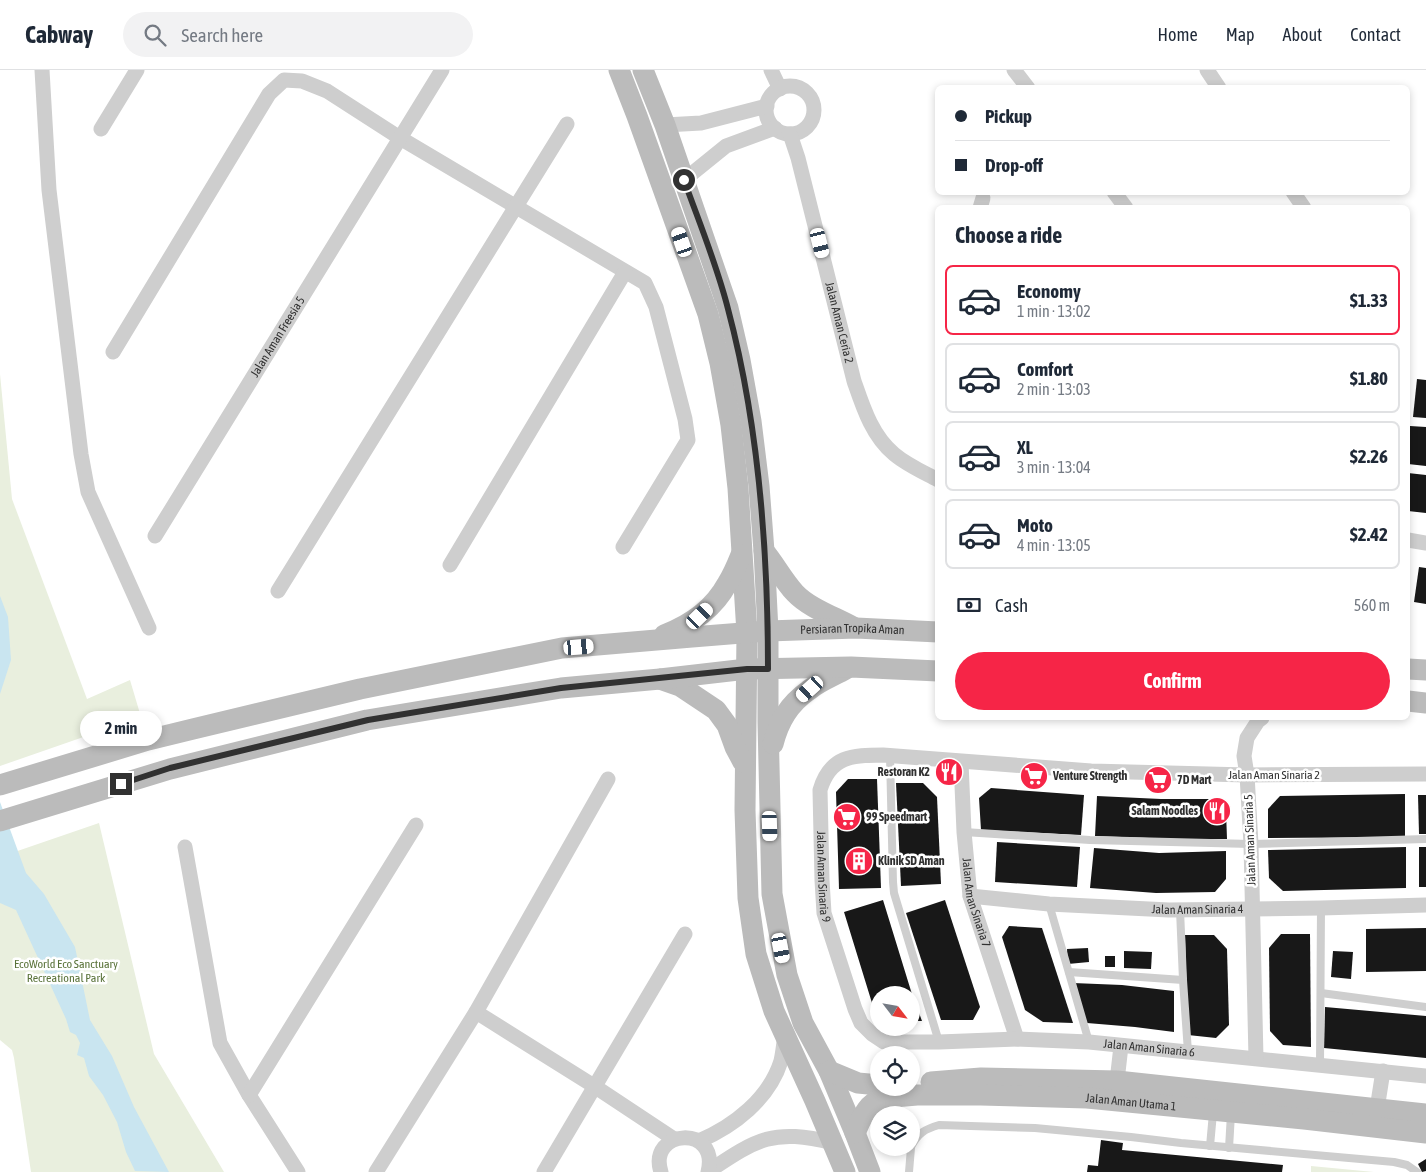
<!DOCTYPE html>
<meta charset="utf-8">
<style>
:root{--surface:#fff;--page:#f2f2f3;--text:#1f2937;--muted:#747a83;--line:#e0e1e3;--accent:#f62547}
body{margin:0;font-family:"Asap Condensed",sans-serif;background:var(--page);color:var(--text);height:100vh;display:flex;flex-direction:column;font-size:19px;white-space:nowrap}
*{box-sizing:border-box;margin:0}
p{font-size:16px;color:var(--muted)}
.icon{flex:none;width:28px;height:28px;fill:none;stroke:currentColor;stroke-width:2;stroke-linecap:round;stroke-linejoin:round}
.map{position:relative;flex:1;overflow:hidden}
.side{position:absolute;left:935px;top:135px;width:475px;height:515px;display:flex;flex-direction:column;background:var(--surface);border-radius:8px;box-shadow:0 2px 8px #0003}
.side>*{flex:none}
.top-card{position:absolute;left:935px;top:15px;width:475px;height:110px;border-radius:8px;box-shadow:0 2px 8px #0003;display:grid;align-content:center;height:110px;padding:0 20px;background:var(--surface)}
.needle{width:32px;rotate:121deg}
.controls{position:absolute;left:870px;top:916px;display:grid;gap:10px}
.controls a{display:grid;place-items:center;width:50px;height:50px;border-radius:50%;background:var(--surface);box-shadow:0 2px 8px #0003;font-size:25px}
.end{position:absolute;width:22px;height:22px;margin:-11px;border:6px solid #313131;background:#fff;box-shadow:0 0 0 2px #fff}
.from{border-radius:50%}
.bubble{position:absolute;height:35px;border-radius:18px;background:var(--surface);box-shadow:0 2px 8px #0003;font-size:16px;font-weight:700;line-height:35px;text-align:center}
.car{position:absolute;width:15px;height:30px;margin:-15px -8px;border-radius:6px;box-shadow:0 0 4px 1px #0007;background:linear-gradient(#fff 24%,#345 0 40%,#fff 0 76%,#345 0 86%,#fff 0)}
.top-card b{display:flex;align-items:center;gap:18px;height:48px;font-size:19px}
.top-card b+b{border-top:1px solid var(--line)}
.top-card i{width:12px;height:12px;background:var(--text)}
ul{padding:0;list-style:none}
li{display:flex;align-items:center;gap:15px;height:70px;margin:0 10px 8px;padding:0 10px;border:2px solid var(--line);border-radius:8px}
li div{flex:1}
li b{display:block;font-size:19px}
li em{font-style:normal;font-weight:700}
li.active{border-color:var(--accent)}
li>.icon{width:45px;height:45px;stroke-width:1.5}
h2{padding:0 20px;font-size:22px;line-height:60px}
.pay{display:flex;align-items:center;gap:12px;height:55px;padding:0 20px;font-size:19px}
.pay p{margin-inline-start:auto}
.primary-button{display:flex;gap:10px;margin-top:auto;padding:10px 20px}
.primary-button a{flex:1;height:58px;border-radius:30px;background:var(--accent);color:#fff;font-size:20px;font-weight:700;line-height:58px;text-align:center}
header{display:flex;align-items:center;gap:30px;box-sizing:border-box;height:70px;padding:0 25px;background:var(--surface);border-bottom:1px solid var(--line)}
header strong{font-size:24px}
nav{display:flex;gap:28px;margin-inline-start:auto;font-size:18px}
.search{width:350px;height:45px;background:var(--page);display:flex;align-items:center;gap:12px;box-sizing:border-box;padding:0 18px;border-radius:28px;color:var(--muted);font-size:19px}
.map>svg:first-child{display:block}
</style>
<header>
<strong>Cabway</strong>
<div class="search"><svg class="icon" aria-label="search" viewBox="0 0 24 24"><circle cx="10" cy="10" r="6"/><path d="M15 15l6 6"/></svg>Search here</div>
<nav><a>Home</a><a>Map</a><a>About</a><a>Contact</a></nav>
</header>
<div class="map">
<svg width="1426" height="1102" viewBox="0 0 1426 1102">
<rect width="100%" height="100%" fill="#fff"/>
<g fill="#e9efde">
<path d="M0 304 12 429 87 629 130 610 141 647 0 696Z"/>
<path d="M99 753 154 984 224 1102H31L14 988 12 980 0 970V787Z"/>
<path d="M1311 1096 1374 1102H1311Z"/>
</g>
<g fill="#c9e5f0">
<path d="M0 526 8 547 11 590 0 624Z"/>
<path d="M0 732 26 803 44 824 75 877 90 950 112 986 134 1037 169 1102 135 1101 126 1082 117 1052 103 1025 89 1006 84 988 77 985 80 973 76 965 70 962 66 949 16 840 0 833Z"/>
</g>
<g fill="#181818">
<path d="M1417 309 1426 310V348L1413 347Z"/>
<path d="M1410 356 1426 357V396L1408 394V376Z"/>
<path d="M1408 403 1426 405V443L1408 441Z"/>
<path d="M1419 497 1426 498V534L1414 532Z"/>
<path d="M848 709H877L881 818 839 819 836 722Z"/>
<path d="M896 713H923L937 727 941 814 901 816Z"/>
<path d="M991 718 1084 725 1081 765 981 760 979 728Z"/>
<path d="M1405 724V767L1268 768V739L1280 726Z"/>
<path d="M1418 725H1426V764H1419Z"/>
<path d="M1097 726 1161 729H1213L1226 741 1227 769H1176L1095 766Z"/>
<path d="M997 772 1080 777 1077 817 995 812Z"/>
<path d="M1406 777V818L1283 821 1269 808 1268 780Z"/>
<rect x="1419" y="777" width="7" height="40"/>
<path d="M1094 778 1159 783 1226 781V809L1215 822 1156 823 1090 818Z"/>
<path d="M883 830 911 921 922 951H911V925H879V942L875 940 872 933 844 842Z"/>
<path d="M945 830 980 937 973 950H941L906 843Z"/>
<path d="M1009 856 1042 858 1073 953 1043 952 1025 940 1002 867Z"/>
<path d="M1426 858V901L1366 902V859Z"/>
<path d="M1281 864H1310L1311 977 1283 975 1270 961 1269 878Z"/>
<path d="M1185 865H1214L1227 879 1229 955 1216 968 1188 965Z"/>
<path d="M1088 878 1089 892 1068 894 1067 879Z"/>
<path d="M1124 881 1152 882 1151 899 1124 898Z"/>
<path d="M1333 881 1353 882 1351 909 1331 907Z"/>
<rect x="1105" y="886" width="10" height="11"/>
<path d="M1073 913 1122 915 1174 921V962L1135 957 1087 953Z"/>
<path d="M1325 937 1426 946V988L1324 978Z"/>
<path d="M1101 1070 1123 1073 1122 1080 1283 1095 1282 1102H1087L1088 1095 1098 1096Z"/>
<path d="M1426 1089V1101L1422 1102 1418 1094Z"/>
</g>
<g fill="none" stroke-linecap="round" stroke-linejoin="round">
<g stroke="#cecece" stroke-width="8">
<path d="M890 686 893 812 894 823 939 972"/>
<path d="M964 762 1090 770 1251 774 1426 769"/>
<path d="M1049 834 1089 972"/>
<path d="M1180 840 1183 910 1188 982"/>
<path d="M1069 902 1183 910"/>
<path d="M1321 923 1426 937"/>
<path d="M1320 996 1321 838"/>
<path d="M1210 1076 1213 1043"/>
<path d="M911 1077C918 1063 925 1059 939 1055L1035 1058 1131 1067 1181 1073 1394 1092 1407 1095 1417 1102"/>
<path d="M1229 1078 1231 1044"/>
<path d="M909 1102 911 1078"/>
</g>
<g stroke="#cecece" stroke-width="15">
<path d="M42 0 49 120 81 384 88 422 149 558"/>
<path d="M771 0 780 19"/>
<path d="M1014 0 1028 18"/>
<path d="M1207 0 1219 18"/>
<circle cx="790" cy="40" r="24"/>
<path d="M665 55 701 53 767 36"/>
<path d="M101 59 137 0"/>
<path id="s1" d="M790 64 798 88 854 311C863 337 872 366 894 384 907 395 923 402 938 410"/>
<path d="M684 110 726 76 775 58"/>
<path d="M1114 122 1126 138"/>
<path d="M1293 122 1304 138"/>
<path d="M980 138 983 128"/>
<path d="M113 282 269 24 284 10 302 11 327 21 400 68 645 213 656 237 685 349 688 370 623 477"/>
<path id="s2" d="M155 466 442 0"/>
<path d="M1408 470 1426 473"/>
<path d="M450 495 625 202"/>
<path d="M278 521 567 54"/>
<path id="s3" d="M961 692 964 762 970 826 1017 969"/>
<path id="s4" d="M1426 704 1247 705 1091 701 883 685C852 685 830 686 820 720L822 810 824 843 855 939 861 953 872 964 884 972H939L1017 969 1089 972 1426 1006"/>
<path d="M185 777 220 973 249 1025 298 1102"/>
<path id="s5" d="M970 826 1049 834 1169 840 1321 838 1426 835"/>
<path d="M476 942 594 1016 674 1069"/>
<path d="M1256 988 1251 774 1247 705 1244 686 1247 668 1258 651 1262 648"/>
<path d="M1117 1011 1121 976"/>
<path d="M249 1025 416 755"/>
<path d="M1377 1039 1383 1001"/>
<path d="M699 1071C734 1056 769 1029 781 991 783 982 784 972 785 963"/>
<path d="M709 1101C757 1069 773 1058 833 1073"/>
<path d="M376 1102 476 942 608 709"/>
<path d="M544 1102 685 864"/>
<path d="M661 1102C647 1059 720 1054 708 1102"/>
</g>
<g stroke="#bbb" stroke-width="21">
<path d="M619 0 637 46 708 244 720 293 731 355 738 418 747 563 745 740 748 828 756 884 774 941 815 1031 845 1102"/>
<path d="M643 0 665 55 728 238 740 290 751 351 759 416 764 481 768 561V652L772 824 787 905 803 953 829 1001 855 1063 870 1102"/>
<path d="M764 481C775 494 783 510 795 523 809 538 835 547 853 557"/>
<path d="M664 565C690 555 714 538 727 514 733 505 737 495 741 485"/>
<path d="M1408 599 1426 600"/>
<path d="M660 609 680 616 716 640 727 655 735 677 743 692"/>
<path d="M1408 631 1426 633"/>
<path d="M773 674C779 651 789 634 809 620 820 611 834 606 846 599"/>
<path id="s6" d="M0 715 148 670 193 659 360 619 562 578 692 567 768 561 856 558 938 562"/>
<path d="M0 751 170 699 367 650 561 618 660 609 747 599 851 597 938 601"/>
<path d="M829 1001 858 1013 879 1015"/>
<path d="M931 1012 981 1008 1117 1011 1426 1044"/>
<path id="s7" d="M855 1063C862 1048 866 1034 882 1028L917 1025H981L1087 1028 1304 1049 1426 1063"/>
</g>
</g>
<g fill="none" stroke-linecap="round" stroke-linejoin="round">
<path stroke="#313131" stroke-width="6" d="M121 714 170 698 368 650 561 618 747 599H768C768 479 759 355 728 239 717 195 699 152 684 110"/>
</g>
<defs>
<symbol id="restaurant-disc" viewBox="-11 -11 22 22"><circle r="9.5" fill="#f62547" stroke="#fff"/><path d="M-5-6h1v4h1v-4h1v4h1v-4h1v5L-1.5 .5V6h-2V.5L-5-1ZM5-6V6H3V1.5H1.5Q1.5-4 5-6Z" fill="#fff"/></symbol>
<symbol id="supermarket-disc" viewBox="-11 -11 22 22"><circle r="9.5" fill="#f62547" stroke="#fff"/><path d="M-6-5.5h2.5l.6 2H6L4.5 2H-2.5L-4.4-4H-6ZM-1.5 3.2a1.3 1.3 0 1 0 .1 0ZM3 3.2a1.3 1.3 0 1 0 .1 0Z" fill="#fff"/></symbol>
<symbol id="building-disc" viewBox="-11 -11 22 22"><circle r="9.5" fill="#f62547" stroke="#fff"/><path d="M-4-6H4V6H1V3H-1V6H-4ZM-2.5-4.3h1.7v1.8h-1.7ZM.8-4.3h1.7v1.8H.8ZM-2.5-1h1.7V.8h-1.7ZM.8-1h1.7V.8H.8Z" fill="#fff"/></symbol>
</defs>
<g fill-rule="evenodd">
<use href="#restaurant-disc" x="933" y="686" width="32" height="32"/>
<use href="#supermarket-disc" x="1018" y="690" width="32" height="32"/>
<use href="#supermarket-disc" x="1142" y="694" width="32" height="32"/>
<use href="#restaurant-disc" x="1201" y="725" width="32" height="32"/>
<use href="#supermarket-disc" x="831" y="731" width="32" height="32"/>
<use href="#building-disc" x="843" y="775" width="32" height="32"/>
</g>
<g text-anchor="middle" stroke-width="5" stroke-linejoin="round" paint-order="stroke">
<g font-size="12" fill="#313131" stroke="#fff">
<text dy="4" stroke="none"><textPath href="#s1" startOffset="195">Jalan Aman Ceria 2</textPath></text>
<text dy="4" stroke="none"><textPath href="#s2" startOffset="234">Jalan Aman Freesia 5</textPath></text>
<text dy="4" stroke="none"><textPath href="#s6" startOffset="870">Persiaran Tropika Aman</textPath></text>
<text x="1274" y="709">Jalan Aman Sinaria 2</text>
<text transform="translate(1250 770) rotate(-92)" y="4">Jalan Aman Sinaria 5</text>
<text dy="4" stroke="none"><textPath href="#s4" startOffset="710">Jalan Aman Sinaria 9</textPath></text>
<text dy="4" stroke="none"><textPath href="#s3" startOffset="142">Jalan Aman Sinaria 7</textPath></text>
<text dy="4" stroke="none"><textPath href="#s5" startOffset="228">Jalan Aman Sinaria 4</textPath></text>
<text dy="4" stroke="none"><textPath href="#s4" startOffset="1158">Jalan Aman Sinaria 6</textPath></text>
<text dy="4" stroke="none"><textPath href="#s7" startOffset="295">Jalan Aman Utama 1</textPath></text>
</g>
<g font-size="12" font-weight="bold" fill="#313131" stroke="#fff" text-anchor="start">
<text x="930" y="706" text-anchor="end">Restoran K2</text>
<text x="1053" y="710">Venture Strength</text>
<text x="1177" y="714">7D Mart</text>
<text x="1198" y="745" text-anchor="end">Salam Noodles</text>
<text x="866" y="751">99 Speedmart</text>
<text x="878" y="795">Klinik SD Aman</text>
</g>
<g font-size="12" fill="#597239" stroke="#fff">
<text x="66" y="898">EcoWorld Eco Sanctuary<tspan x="66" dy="14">Recreational Park</tspan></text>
</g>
</g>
</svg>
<div class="controls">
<a><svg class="needle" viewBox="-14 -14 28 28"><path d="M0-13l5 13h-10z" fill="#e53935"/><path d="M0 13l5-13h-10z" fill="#747a83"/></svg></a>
<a><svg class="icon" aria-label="locate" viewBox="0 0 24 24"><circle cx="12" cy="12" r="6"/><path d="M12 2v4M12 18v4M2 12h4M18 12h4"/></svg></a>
<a><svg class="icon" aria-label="layers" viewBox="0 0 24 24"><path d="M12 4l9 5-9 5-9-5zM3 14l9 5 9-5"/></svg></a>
</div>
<i class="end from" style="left:684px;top:110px"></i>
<i class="end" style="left:121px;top:714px"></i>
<div class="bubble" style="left:80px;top:641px;width:82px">2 min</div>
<i class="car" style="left:682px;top:172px;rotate:341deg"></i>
<i class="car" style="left:820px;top:173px;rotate:166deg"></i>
<i class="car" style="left:700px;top:546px;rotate:46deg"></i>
<i class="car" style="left:579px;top:577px;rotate:85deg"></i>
<i class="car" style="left:810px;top:619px;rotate:228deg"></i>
<i class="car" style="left:770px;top:756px;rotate:178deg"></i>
<i class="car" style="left:781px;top:878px;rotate:169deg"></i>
<div class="top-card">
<b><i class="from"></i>Pickup</b>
<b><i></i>Drop-off</b>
</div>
<section class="side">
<h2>Choose a ride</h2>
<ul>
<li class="active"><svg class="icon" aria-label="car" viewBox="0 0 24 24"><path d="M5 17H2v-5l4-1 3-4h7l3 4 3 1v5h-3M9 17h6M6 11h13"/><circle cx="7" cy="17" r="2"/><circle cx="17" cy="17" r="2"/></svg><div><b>Economy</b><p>1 min · 13:02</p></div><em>$1.33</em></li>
<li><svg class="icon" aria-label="car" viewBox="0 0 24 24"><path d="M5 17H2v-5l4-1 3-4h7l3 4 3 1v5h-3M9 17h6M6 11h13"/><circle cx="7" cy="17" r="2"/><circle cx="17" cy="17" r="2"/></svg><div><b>Comfort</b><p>2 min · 13:03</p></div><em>$1.80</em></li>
<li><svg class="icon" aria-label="car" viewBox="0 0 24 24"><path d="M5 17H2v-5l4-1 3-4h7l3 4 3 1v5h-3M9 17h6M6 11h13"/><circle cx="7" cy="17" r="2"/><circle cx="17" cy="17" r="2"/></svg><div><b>XL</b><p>3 min · 13:04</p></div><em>$2.26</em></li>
<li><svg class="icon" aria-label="car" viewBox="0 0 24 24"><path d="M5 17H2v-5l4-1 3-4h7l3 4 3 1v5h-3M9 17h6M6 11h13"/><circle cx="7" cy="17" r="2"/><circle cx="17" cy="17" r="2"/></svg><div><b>Moto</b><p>4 min · 13:05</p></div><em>$2.42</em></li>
</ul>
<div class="pay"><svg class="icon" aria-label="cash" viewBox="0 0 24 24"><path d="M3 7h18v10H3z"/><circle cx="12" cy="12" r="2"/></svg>Cash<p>560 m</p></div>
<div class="primary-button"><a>Confirm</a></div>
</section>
</div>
